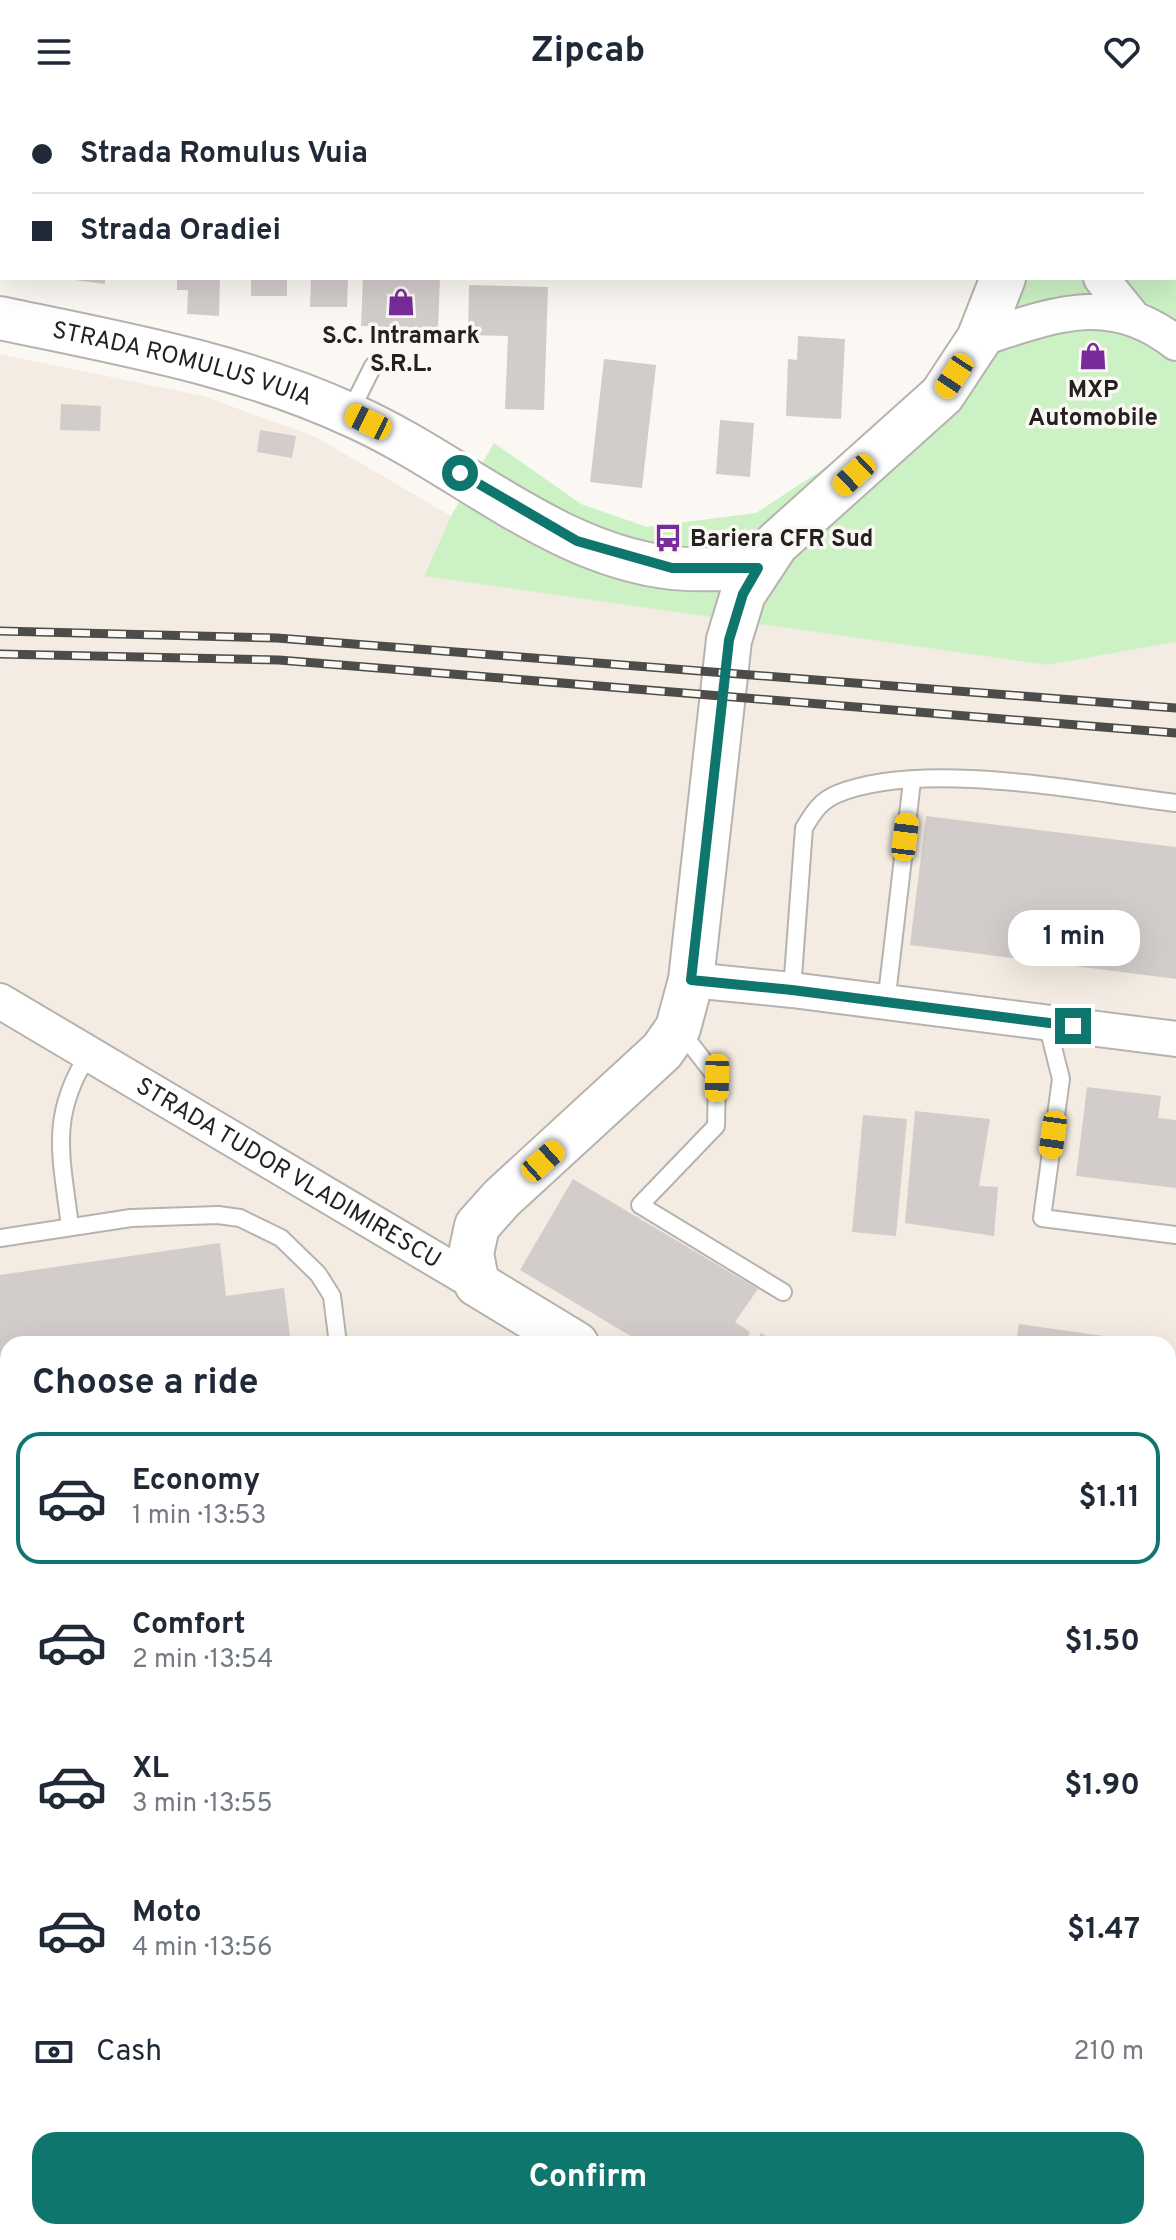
<!DOCTYPE html>
<meta charset="utf-8">
<style>
:root{--surface:#fff;--page:#f2f2f3;--text:#1f2937;--muted:#747a83;--line:#e0e1e3;--accent:#0f766e}
body{margin:0;font-family:Overpass,sans-serif;background:var(--page);color:var(--text);height:100vh;display:flex;flex-direction:column;font-size:30px;white-space:nowrap}
*{box-sizing:border-box;margin:0}
p{font-size:26px;color:var(--muted)}
.icon{flex:none;width:44px;height:44px;fill:none;stroke:currentColor;stroke-width:2;stroke-linecap:round;stroke-linejoin:round}
.map{position:relative;flex:1;overflow:hidden}
.panel{position:absolute;left:0px;top:1232px;width:1176px;height:904px;display:flex;flex-direction:column;background:var(--surface);border-radius:24px 24px 0 0;box-shadow:0 8px 32px #0002}
.panel>*{flex:none}
.hud{position:absolute;left:0px;top:0px;width:1176px;height:176px;box-shadow:0 8px 32px #0002;display:grid;align-content:center;height:176px;padding:0 32px;background:var(--surface)}
.end{position:absolute;width:36px;height:36px;margin:-18px;border:10px solid #0f766e;background:#fff;box-shadow:0 0 0 4px #fff}
.from{border-radius:50%}
.bubble{position:absolute;height:56px;border-radius:24px;background:var(--surface);box-shadow:0 8px 32px #0002;font-size:26px;font-weight:700;line-height:56px;text-align:center}
.car{position:absolute;width:24px;height:48px;margin:-24px -12px;border-radius:10px;box-shadow:0 0 6px 2px #0007;background:linear-gradient(#f5c518 24%,#345 0 40%,#f5c518 0 76%,#345 0 86%,#f5c518 0)}
.hud b{display:flex;align-items:center;gap:28px;height:76px;font-size:30px}
.hud b+b{border-top:2px solid var(--line)}
.hud i{width:20px;height:20px;background:var(--text)}
ul{padding:0;list-style:none}
li{display:flex;align-items:center;gap:24px;height:132px;margin:0 16px 12px;padding:0 16px;border:4px solid transparent;border-radius:24px}
li div{flex:1}
li b{display:block;font-size:30px}
li em{font-style:normal;font-weight:700}
li.selected{border-color:var(--accent)}
li>.icon{width:72px;height:72px;stroke-width:1.5}
h2{padding:0 32px;font-size:36px;line-height:96px}
.pay{display:flex;align-items:center;gap:20px;height:88px;padding:0 32px;font-size:30px}
.pay p{margin-inline-start:auto}
.button{display:flex;gap:16px;margin-top:auto;padding:16px 32px}
.button a{flex:1;height:92px;border-radius:24px;background:var(--accent);color:#fff;font-size:32px;font-weight:700;line-height:92px;text-align:center}
header{display:flex;justify-content:space-between;align-items:center;height:104px;padding:0 32px;background:var(--surface);font-size:36px;font-weight:700}
.map>svg:first-child{display:block}
</style>
<header><svg class="icon" aria-label="menu" viewBox="0 0 24 24"><path d="M4 6h16M4 12h16M4 18h16"/></svg>Zipcab<svg class="icon" aria-label="heart" viewBox="0 0 24 24"><path d="M12 20l-8-8c-3-5 5-10 8-4 3-6 11-1 8 4z"/></svg></header>
<div class="map">
<svg width="1176" height="2136" viewBox="0 0 1176 2136">
<rect width="100%" height="100%" fill="#fbf8f4"/>
<g fill="#f4ece2">
<path d="M0 250 203 292 316 333 451 412 424 471 1047 561 1176 538V1768L1168 1776V1240H8V1813L0 1814Z"/>
<path d="M8 1926V2128H804L805 2136H0V1927Z"/>
</g>
<g fill="#cbf1c5">
<path d="M1165 0H1176V538L1047 561 424 472 451 412 494 339 581 400 647 423 756 409 897 317 936 267 987 186V174H1174V2Z"/>
<path d="M1176 1768V1927L1168 1928V1776Z"/>
<path d="M8 1814V1926L0 1927V1815Z"/>
</g>
<g fill="none" stroke-linecap="round" stroke-linejoin="round">
<g stroke="#83a7d6" stroke-width="66">
<path d="M0 1856 8 1855"/>
<path d="M1168 1896 1176 1892"/>
</g>
</g>
<g fill="#d2cccb">
<path d="M59 174H105V180Z"/>
<path d="M177 174H220L219 212 187 210 188 186H177Z"/>
<rect x="251" y="174" width="36" height="18"/>
<path d="M311 174H348L347 203H310Z"/>
<path d="M363 174H440L438 225 361 222Z"/>
<path d="M469 181 548 183 544 306 505 305 508 232 468 231Z"/>
<path d="M798 232 845 235 841 315 786 312 788 255 797 256Z"/>
<path d="M604 255 656 261 642 384 590 378Z"/>
<path d="M61 300 101 302 100 327 60 326Z"/>
<path d="M720 316 754 319 750 373 716 370Z"/>
<path d="M260 326 296 332 292 354 257 348Z"/>
<path d="M926 712 1176 743V875L910 841Z"/>
<path d="M1087 983 1161 992 1158 1014 1176 1016V1084L1076 1072Z"/>
<path d="M915 1007 990 1015 979 1082 998 1083 994 1132 905 1119Z"/>
<path d="M863 1011 907 1015 896 1132 852 1128Z"/>
<path d="M573 1075 758 1185 735 1218 750 1228 744 1240H644L520 1166Z"/>
<path d="M220 1139 226 1192 284 1184 291 1240H8V1604L0 1605V1171Z"/>
<path d="M1019 1220 1104 1232 1102 1240H1016Z"/>
<path d="M761 1229 779 1240H755Z"/>
<path d="M1168 1304 1176 1305V1390L1168 1389Z"/>
<path d="M1176 1544V1569L1168 1564Z"/>
<path d="M8 1655V1787L0 1788V1656Z"/>
<path d="M1168 1669 1176 1675V1738L1168 1748Z"/>
<path d="M1176 1911V1967H1175L1168 1941V1912Z"/>
<path d="M8 2006V2128H351L352 2136H0V2007Z"/>
<path d="M1176 2084V2136H1033L1031 2128H1168V2086Z"/>
</g>
<g fill="none" stroke-linecap="round" stroke-linejoin="round">
<defs>
<g id="service">
<path d="M350 308 373 262"/>
<path d="M792 886 804 724C813 709 820 697 837 690 924 655 1083 688 1176 699"/>
<path d="M886 900 912 677"/>
<path d="M1047 919 1061 975 1042 1114 1176 1131"/>
<path d="M679 925 717 974 716 1022 640 1101 783 1188"/>
<path d="M70 1123C62 1054 48 1014 88 951"/>
<path d="M0 1134 131 1114 218 1111 240 1114 281 1134 318 1170 332 1192 338 1240"/>
<path d="M0 1623 8 1622"/>
<path d="M452 2128 453 2136"/>
</g>
<g id="minor">
<path d="M1101 174 1131 211"/>
<path d="M979 235C1051 212 1109 186 1176 239"/>
<path d="M691 876 792 886 1176 935"/>
<path id="s1" d="M0 897 477 1180"/>
</g>
<g id="tertiary">
<path id="s2" d="M0 214C119 239 240 260 351 311 458 358 553 451 673 464 701 467 730 464 758 464"/>
</g>
<g id="secondary">
<path d="M980 0 981 2"/>
<path d="M576 1240 477 1180 471 1150 477 1122 502 1094 662 947 678 924 691 876 729 536 743 490 776 440 942 291 979 235 1003 174"/>
<path d="M1168 1610 1176 1615"/>
</g>
</defs>
<use href="#service" stroke="#b6b3af" stroke-width="20"/>
<use href="#minor" stroke="#b6b3af" stroke-width="38"/>
<use href="#tertiary" stroke="#b6b3af" stroke-width="46"/>
<use href="#secondary" stroke="#b6b3af" stroke-width="48"/>
<use href="#service" stroke="#fff" stroke-width="16"/>
<use href="#minor" stroke="#fff" stroke-width="34"/>
<use href="#tertiary" stroke="#fff" stroke-width="42"/>
<use href="#secondary" stroke="#fff" stroke-width="44"/>
<defs>
<g id="rail">
<path d="M0 527 277 534 1176 604"/>
<path d="M0 550 279 556 1176 629"/>
</g>
</defs>
<use href="#rail" stroke="#4d4c4a" stroke-width="9"/>
<use href="#rail" stroke="#fbf8f4" stroke-width="6" stroke-dasharray="18" stroke-linecap="butt"/>
</g>
<g fill="none" stroke-linecap="round" stroke-linejoin="round">
<path stroke="#0f766e" stroke-width="10" d="M460 369 577 437 672 464H758L743 490 729 536 691 876 792 886 1073 922"/>
</g>
<defs>
<symbol id="shop-bare" viewBox="-9 -9 18 18"><path d="M-5-2.5h2.3a2.7 3.5 0 0 1 5.4 0H5L5.5 6h-11ZM-1.5-2.5h3a1.5 2.3 0 0 0-3 0Z" fill="#792b9c" stroke="#fbf8f4" stroke-width="2.5" paint-order="stroke"/></symbol>
<symbol id="bus-bare" viewBox="-9 -9 18 18"><path d="M-5-6H5V4H4V6H2V4H-2V6H-4V4H-5ZM-3.5-4V0h7V-4ZM-3.5 1.2v1.5H-2V1.2ZM2 1.2v1.5H3.5V1.2Z" fill="#792b9c" stroke="#fbf8f4" stroke-width="2.5" paint-order="stroke"/></symbol>
</defs>
<g fill-rule="evenodd">
<use href="#shop-bare" x="381" y="178" width="40" height="40"/>
<use href="#shop-bare" x="1073" y="232" width="40" height="40"/>
<use href="#bus-bare" x="648" y="414" width="40" height="40"/>
</g>
<g text-anchor="middle" stroke-width="7" stroke-linejoin="round" paint-order="stroke">
<g font-size="24" font-weight="bold" fill="#232220" stroke="#fbf8f4">
<text x="401" y="239">S.C. Intramark<tspan x="401" dy="28">S.R.L.</tspan></text>
<text x="1093" y="293">MXP<tspan x="1093" dy="28">Automobile</tspan></text>
<text x="690" y="442" text-anchor="start">Bariera CFR Sud</text>
</g>
<g font-size="24" fill="#232220" stroke="#fbf8f4">
<text dy="8" stroke="none"><textPath href="#s2" startOffset="188">STRADA ROMULUS VUIA</textPath></text>
<text dy="8" stroke="none"><textPath href="#s1" startOffset="336">STRADA TUDOR VLADIMIRESCU</textPath></text>
</g>
</g>
</svg>
<i class="end from" style="left:460px;top:369px"></i>
<i class="end" style="left:1073px;top:922px"></i>
<div class="bubble" style="left:1008px;top:806px;width:132px">1 min</div>
<i class="car" style="left:954px;top:272px;rotate:213deg"></i>
<i class="car" style="left:368px;top:318px;rotate:296deg"></i>
<i class="car" style="left:854px;top:371px;rotate:227deg"></i>
<i class="car" style="left:905px;top:733px;rotate:7deg"></i>
<i class="car" style="left:717px;top:974px;rotate:181deg"></i>
<i class="car" style="left:1053px;top:1031px;rotate:188deg"></i>
<i class="car" style="left:543px;top:1057px;rotate:48deg"></i>
<div class="hud">
<b><i class="from"></i>Strada Romulus Vuia</b>
<b><i></i>Strada Oradiei</b>
</div>
<section class="panel">
<h2>Choose a ride</h2>
<ul>
<li class="selected"><svg class="icon" aria-label="car" viewBox="0 0 24 24"><path d="M5 17H2v-5l4-1 3-4h7l3 4 3 1v5h-3M9 17h6M6 11h13"/><circle cx="7" cy="17" r="2"/><circle cx="17" cy="17" r="2"/></svg><div><b>Economy</b><p>1 min · 13:53</p></div><em>$1.11</em></li>
<li><svg class="icon" aria-label="car" viewBox="0 0 24 24"><path d="M5 17H2v-5l4-1 3-4h7l3 4 3 1v5h-3M9 17h6M6 11h13"/><circle cx="7" cy="17" r="2"/><circle cx="17" cy="17" r="2"/></svg><div><b>Comfort</b><p>2 min · 13:54</p></div><em>$1.50</em></li>
<li><svg class="icon" aria-label="car" viewBox="0 0 24 24"><path d="M5 17H2v-5l4-1 3-4h7l3 4 3 1v5h-3M9 17h6M6 11h13"/><circle cx="7" cy="17" r="2"/><circle cx="17" cy="17" r="2"/></svg><div><b>XL</b><p>3 min · 13:55</p></div><em>$1.90</em></li>
<li><svg class="icon" aria-label="car" viewBox="0 0 24 24"><path d="M5 17H2v-5l4-1 3-4h7l3 4 3 1v5h-3M9 17h6M6 11h13"/><circle cx="7" cy="17" r="2"/><circle cx="17" cy="17" r="2"/></svg><div><b>Moto</b><p>4 min · 13:56</p></div><em>$1.47</em></li>
</ul>
<div class="pay"><svg class="icon" aria-label="cash" viewBox="0 0 24 24"><path d="M3 7h18v10H3z"/><circle cx="12" cy="12" r="2"/></svg>Cash<p>210 m</p></div>
<div class="button"><a>Confirm</a></div>
</section>
</div>
